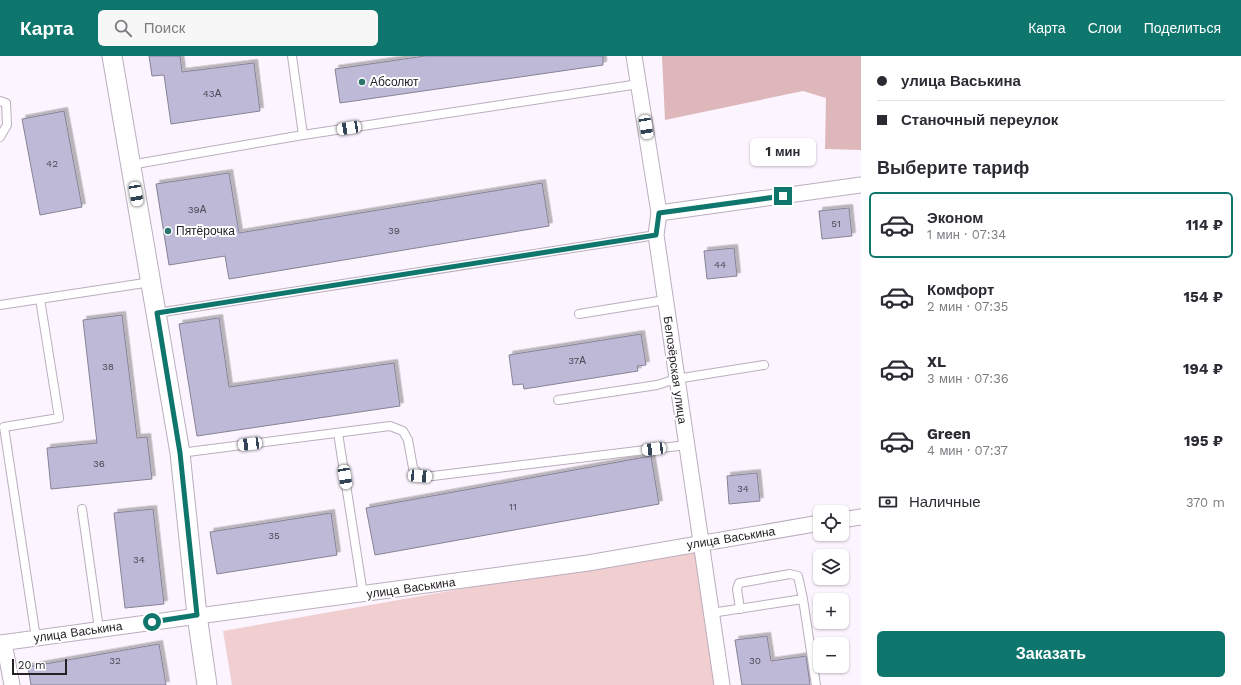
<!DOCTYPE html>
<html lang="ru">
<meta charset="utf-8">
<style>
:root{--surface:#fff;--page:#f7f7f7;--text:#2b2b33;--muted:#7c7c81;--line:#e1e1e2;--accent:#0f766e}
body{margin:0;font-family:"Work Sans",sans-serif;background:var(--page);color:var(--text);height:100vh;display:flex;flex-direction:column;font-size:15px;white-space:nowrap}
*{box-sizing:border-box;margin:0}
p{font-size:13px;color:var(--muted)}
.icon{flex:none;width:22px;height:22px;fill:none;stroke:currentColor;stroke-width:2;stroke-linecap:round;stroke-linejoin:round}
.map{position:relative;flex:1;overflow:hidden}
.sheet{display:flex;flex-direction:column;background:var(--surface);width:380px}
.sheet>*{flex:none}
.hud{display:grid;align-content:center;height:88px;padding:0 16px;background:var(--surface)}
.tools{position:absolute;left:813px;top:449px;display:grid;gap:8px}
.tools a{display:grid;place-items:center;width:36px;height:36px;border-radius:6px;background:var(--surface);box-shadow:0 1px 3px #0004;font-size:20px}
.scale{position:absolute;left:12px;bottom:10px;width:55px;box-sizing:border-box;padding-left:4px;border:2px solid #262127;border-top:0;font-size:11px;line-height:14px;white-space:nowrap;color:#262127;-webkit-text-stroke:3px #fff;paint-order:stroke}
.end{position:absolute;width:18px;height:18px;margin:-9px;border:5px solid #0f766e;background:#fff;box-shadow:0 0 0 2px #fff}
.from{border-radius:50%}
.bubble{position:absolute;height:28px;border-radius:6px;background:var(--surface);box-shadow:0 1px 3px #0004;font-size:13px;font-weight:700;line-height:28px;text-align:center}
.car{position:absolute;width:12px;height:24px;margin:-12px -6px;border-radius:5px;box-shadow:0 0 3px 1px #0007;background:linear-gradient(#fff 24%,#345 0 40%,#fff 0 76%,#345 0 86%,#fff 0)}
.hud b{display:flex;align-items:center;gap:14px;height:38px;font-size:15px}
.hud b+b{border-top:1px solid var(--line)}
.hud i{width:10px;height:10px;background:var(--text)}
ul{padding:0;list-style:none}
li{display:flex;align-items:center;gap:12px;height:66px;margin:0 8px 6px;padding:0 8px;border:2px solid transparent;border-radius:6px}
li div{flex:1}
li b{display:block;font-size:15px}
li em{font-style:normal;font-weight:700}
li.on{border-color:var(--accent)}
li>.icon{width:36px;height:36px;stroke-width:1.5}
h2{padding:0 16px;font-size:18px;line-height:48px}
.pay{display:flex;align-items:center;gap:10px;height:44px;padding:0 16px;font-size:15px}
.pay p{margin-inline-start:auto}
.button{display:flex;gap:8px;margin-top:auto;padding:8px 16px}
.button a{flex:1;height:46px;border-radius:6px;background:var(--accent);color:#fff;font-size:16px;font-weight:700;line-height:46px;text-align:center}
header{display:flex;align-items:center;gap:24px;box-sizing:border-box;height:56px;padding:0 20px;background:var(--accent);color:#fff}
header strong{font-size:19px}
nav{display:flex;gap:22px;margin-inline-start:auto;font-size:14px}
.search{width:280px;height:36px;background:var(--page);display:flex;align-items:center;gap:10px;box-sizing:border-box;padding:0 14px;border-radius:6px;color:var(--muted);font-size:15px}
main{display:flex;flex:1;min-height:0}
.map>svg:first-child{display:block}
</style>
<header>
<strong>Карта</strong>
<div class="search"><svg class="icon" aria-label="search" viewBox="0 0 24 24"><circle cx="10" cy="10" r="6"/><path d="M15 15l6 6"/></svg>Поиск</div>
<nav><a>Карта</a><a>Слои</a><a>Поделиться</a></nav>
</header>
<main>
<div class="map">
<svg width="861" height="629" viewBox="0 0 861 629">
<defs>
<filter id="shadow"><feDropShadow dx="3.5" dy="-3.5" stdDeviation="0" flood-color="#0004"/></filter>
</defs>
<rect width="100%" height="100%" fill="#fcf4fe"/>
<path fill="#f1ced0" d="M699 491 720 629H232L223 575Z"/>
<path fill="#ddb7ba" d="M662 0H861V94L825 93 826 42 803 35 665 64Z"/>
<g fill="#bfb9d8" stroke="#868395" filter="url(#shadow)">
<path d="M149 0H180L182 16 254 7 260 55 171 68 164 19 152 20Z"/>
<path d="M425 0H603V9L340 47 335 13Z"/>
<path d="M64 55 82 151 40 159 22 63Z"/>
<path d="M229 117 239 177 542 127 549 170 229 223 225 200 169 209 156 128Z"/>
<path d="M849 152 852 180 822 183 819 155Z"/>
<path d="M734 192 737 220 707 223 704 195Z"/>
<path d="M122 259 137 382 147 381 152 423 51 433 47 392 97 387 83 264Z"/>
<path d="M219 262 229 331 394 307 400 350 197 380 179 268Z"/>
<path d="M641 278 646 309 637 310 638 315 524 333 523 328 513 329 509 299Z"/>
<path d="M651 400 659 448 375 499 366 452Z"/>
<path d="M757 417 760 445 729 448 727 420Z"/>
<path d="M153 453 164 548 125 552 114 457Z"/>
<path d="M331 457 337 499 217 518 210 476Z"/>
<path d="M767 580 771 605 806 600 810 629H742L735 584Z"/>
<path d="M159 588 166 629H31L28 611Z"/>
</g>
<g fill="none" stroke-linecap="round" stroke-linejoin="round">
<defs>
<g id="service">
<path d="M292 0 303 79"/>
<path d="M0 45 6 47 7 69 0 81"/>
<path d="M130 109 303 79 639 28"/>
<path d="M0 249 151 226"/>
<path d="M157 257 656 179"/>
<path d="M579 258 665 244"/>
<path d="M558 344 657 329 676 323 764 309"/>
<path d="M338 377 363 538"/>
<path d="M180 397 390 370 403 375 408 384 413 412 420 420H433L686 389"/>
<path d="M82 453 99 573"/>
<path d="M740 553 737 533 739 527 790 518 798 520 803 543"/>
<path d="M711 557 803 543 816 629"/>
<path d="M36 582 4 371 59 362 40 243"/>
</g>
<g id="minor">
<path d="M634 0 659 157 656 179 722 629"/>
<path d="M659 157 861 129"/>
<path d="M842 464 861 461"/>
<path d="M0 587 588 507 820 467"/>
<path d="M4 587 12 629"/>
</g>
<path id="tertiary" d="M112 0 180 397 197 559 207 629"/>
</defs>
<use href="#service" stroke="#bbaebe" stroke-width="10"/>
<use href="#minor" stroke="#bbaebe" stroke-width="17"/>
<use href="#tertiary" stroke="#bbaebe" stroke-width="21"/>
<use href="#service" stroke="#fff" stroke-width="8"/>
<use href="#minor" stroke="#fff" stroke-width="15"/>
<use href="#tertiary" stroke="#fff" stroke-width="19"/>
</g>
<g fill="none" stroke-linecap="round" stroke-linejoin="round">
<path stroke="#0f766e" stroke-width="5" d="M152 566 197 559 180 397 157 257 656 179 659 157 783 140"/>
</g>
<g fill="#2b746e" stroke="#fff" stroke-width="1.5">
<circle cx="362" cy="26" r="4"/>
<circle cx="168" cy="175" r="4"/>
</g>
<g text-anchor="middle" stroke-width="4" stroke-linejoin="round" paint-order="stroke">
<g font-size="10" fill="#4c4753">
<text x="212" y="41">43А</text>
<text x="52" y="111">42</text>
<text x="197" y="157">39А</text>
<text x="836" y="171">51</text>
<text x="394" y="178">39</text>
<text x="720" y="212">44</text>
<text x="577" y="308">37А</text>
<text x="108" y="314">38</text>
<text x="99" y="411">36</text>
<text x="743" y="436">34</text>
<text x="513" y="454">11</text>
<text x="274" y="483">35</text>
<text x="139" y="507">34</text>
<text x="115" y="608">32</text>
<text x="755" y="608">30</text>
</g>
<g font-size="12" fill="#262127" stroke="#fff" text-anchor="start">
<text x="370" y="30">Абсолют</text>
<text x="176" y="179">Пятёрочка</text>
</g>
<g font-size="12" fill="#262127" stroke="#fff">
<text transform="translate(675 314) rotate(82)" y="4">Белозёрская улица</text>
<text transform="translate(731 482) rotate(-9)" y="4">улица Васькина</text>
<text transform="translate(411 532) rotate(-8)" y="4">улица Васькина</text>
<text transform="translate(78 576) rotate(-8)" y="4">улица Васькина</text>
</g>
</g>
</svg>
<div class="tools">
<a><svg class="icon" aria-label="locate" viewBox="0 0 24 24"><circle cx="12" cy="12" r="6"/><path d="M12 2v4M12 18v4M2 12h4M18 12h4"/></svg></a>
<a><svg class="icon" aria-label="layers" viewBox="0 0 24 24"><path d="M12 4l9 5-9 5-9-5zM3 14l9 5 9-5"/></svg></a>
<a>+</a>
<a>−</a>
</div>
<div class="scale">20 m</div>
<i class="end from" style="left:152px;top:566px"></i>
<i class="end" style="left:783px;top:140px"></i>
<div class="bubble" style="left:750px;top:82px;width:66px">1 мин</div>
<i class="car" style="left:646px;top:71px;rotate:171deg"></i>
<i class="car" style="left:349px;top:72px;rotate:261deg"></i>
<i class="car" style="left:136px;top:138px;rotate:170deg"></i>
<i class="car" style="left:250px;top:388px;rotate:263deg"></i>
<i class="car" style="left:654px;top:393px;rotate:263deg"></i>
<i class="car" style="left:420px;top:420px;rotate:94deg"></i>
<i class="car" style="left:345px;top:421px;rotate:171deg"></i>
</div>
<section class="sheet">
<div class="hud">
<b><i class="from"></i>улица Васькина</b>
<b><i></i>Станочный переулок</b>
</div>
<h2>Выберите тариф</h2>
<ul>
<li class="on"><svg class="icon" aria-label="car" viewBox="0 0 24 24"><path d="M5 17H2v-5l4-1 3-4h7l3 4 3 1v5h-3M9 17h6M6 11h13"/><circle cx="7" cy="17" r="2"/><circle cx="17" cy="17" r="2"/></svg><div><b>Эконом</b><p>1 мин · 07:34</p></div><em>114 ₽</em></li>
<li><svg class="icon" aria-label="car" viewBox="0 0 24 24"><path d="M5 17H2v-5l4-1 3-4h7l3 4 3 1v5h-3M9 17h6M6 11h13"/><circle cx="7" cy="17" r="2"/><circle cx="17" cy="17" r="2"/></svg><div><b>Комфорт</b><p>2 мин · 07:35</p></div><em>154 ₽</em></li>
<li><svg class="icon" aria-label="car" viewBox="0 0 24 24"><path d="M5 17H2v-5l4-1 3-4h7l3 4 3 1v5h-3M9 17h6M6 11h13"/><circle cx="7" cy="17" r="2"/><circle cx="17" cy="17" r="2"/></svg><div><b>XL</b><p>3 мин · 07:36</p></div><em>194 ₽</em></li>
<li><svg class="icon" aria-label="car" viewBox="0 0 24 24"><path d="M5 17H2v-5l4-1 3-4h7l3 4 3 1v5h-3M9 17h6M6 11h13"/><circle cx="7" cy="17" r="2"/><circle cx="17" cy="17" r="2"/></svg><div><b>Green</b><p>4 мин · 07:37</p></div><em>195 ₽</em></li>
</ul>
<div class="pay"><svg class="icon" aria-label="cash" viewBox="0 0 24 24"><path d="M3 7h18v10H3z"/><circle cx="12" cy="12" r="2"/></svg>Наличные<p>370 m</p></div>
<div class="button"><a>Заказать</a></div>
</section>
</main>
